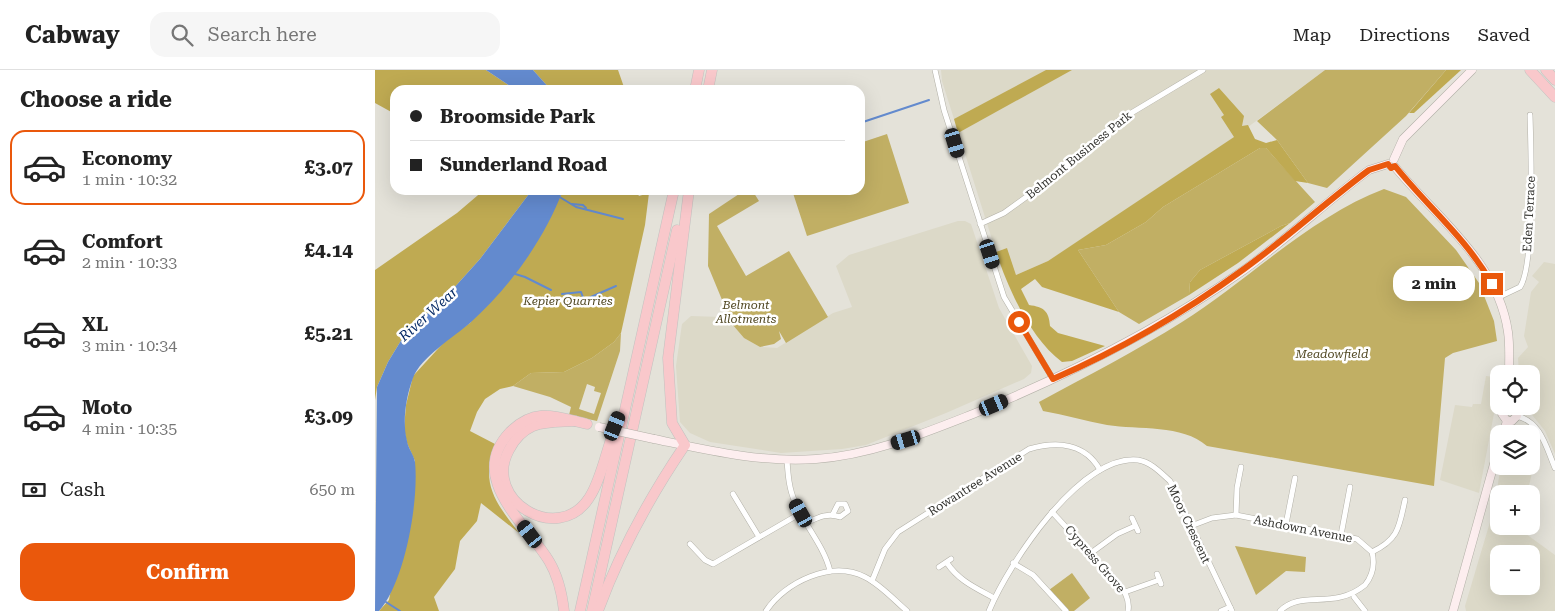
<!DOCTYPE html>
<meta charset="utf-8">
<style>
:root{--surface:#fff;--page:#f6f6f6;--text:#222;--muted:#767676;--line:#e0e0e0;--accent:#ea580c}
body{margin:0;font-family:"Roboto Serif",serif;background:var(--page);color:var(--text);height:100vh;display:flex;flex-direction:column;font-size:19px;white-space:nowrap}
*{box-sizing:border-box;margin:0}
p{font-size:16px;color:var(--muted)}
.icon{flex:none;width:28px;height:28px;fill:none;stroke:currentColor;stroke-width:2;stroke-linecap:round;stroke-linejoin:round}
.map{position:relative;flex:1;overflow:hidden}
.side{display:flex;flex-direction:column;background:var(--surface);width:375px}
.side>*{flex:none}
.top-card{position:absolute;left:15px;top:15px;width:475px;height:110px;border-radius:15px;box-shadow:0 5px 20px #0002;display:grid;align-content:center;height:110px;padding:0 20px;background:var(--surface)}
.controls{position:absolute;left:1115px;top:295px;display:grid;gap:10px}
.controls a{display:grid;place-items:center;width:50px;height:50px;border-radius:10px;background:var(--surface);box-shadow:0 5px 20px #0002;font-size:25px}
.end{position:absolute;width:22px;height:22px;margin:-11px;border:6px solid #ea580c;background:#fff;box-shadow:0 0 0 2px #fff}
.from{border-radius:50%}
.bubble{position:absolute;height:35px;border-radius:15px;background:var(--surface);box-shadow:0 5px 20px #0002;font-size:16px;font-weight:700;line-height:35px;text-align:center}
.car{position:absolute;width:15px;height:30px;margin:-15px -8px;border-radius:6px;box-shadow:0 0 4px 1px #0007;background:linear-gradient(#222 24%,#8ab4d8 0 40%,#222 0 76%,#8ab4d8 0 86%,#222 0)}
.top-card b{display:flex;align-items:center;gap:18px;height:48px;font-size:19px}
.top-card b+b{border-top:1px solid var(--line)}
.top-card i{width:12px;height:12px;background:var(--text)}
ul{padding:0;list-style:none}
li{display:flex;align-items:center;gap:15px;height:75px;margin:0 10px 8px;padding:0 10px;border:2px solid transparent;border-radius:15px}
li div{flex:1}
li b{display:block;font-size:19px}
li em{font-style:normal;font-weight:700}
li.current{border-color:var(--accent)}
li>.icon{width:45px;height:45px;stroke-width:1.5}
h2{padding:0 20px;font-size:22px;line-height:60px}
.pay{display:flex;align-items:center;gap:12px;height:55px;padding:0 20px;font-size:19px}
.pay p{margin-inline-start:auto}
.primary-button{display:flex;gap:10px;margin-top:auto;padding:10px 20px}
.primary-button a{flex:1;height:58px;border-radius:15px;background:var(--accent);color:#fff;font-size:20px;font-weight:700;line-height:58px;text-align:center}
header{display:flex;align-items:center;gap:30px;box-sizing:border-box;height:70px;padding:0 25px;background:var(--surface);border-bottom:1px solid var(--line)}
header strong{font-size:24px}
nav{display:flex;gap:28px;margin-inline-start:auto;font-size:18px}
.search{width:350px;height:45px;background:var(--page);display:flex;align-items:center;gap:12px;box-sizing:border-box;padding:0 18px;border-radius:15px;color:var(--muted);font-size:19px}
main{display:flex;flex:1;min-height:0}
.map>svg:first-child{display:block}
</style>
<header>
<strong>Cabway</strong>
<div class="search"><svg class="icon" aria-label="search" viewBox="0 0 24 24"><circle cx="10" cy="10" r="6"/><path d="M15 15l6 6"/></svg>Search here</div>
<nav><a>Map</a><a>Directions</a><a>Saved</a></nav>
</header>
<main>
<section class="side">
<h2>Choose a ride</h2>
<ul>
<li class="current"><svg class="icon" aria-label="car" viewBox="0 0 24 24"><path d="M5 17H2v-5l4-1 3-4h7l3 4 3 1v5h-3M9 17h6M6 11h13"/><circle cx="7" cy="17" r="2"/><circle cx="17" cy="17" r="2"/></svg><div><b>Economy</b><p>1 min · 10:32</p></div><em>£3.07</em></li>
<li><svg class="icon" aria-label="car" viewBox="0 0 24 24"><path d="M5 17H2v-5l4-1 3-4h7l3 4 3 1v5h-3M9 17h6M6 11h13"/><circle cx="7" cy="17" r="2"/><circle cx="17" cy="17" r="2"/></svg><div><b>Comfort</b><p>2 min · 10:33</p></div><em>£4.14</em></li>
<li><svg class="icon" aria-label="car" viewBox="0 0 24 24"><path d="M5 17H2v-5l4-1 3-4h7l3 4 3 1v5h-3M9 17h6M6 11h13"/><circle cx="7" cy="17" r="2"/><circle cx="17" cy="17" r="2"/></svg><div><b>XL</b><p>3 min · 10:34</p></div><em>£5.21</em></li>
<li><svg class="icon" aria-label="car" viewBox="0 0 24 24"><path d="M5 17H2v-5l4-1 3-4h7l3 4 3 1v5h-3M9 17h6M6 11h13"/><circle cx="7" cy="17" r="2"/><circle cx="17" cy="17" r="2"/></svg><div><b>Moto</b><p>4 min · 10:35</p></div><em>£3.09</em></li>
</ul>
<div class="pay"><svg class="icon" aria-label="cash" viewBox="0 0 24 24"><path d="M3 7h18v10H3z"/><circle cx="12" cy="12" r="2"/></svg>Cash<p>650 m</p></div>
<div class="primary-button"><a>Confirm</a></div>
</section>
<div class="map">
<svg width="1180" height="541" viewBox="0 0 1180 541">
<rect width="100%" height="100%" fill="#e4e2d9"/>
<g fill="#dcd9c8" fill-rule="evenodd">
<path d="M566 0H950L827 91 673 191 641 205 632 178 621 182 567 11Z"/>
<path d="M583 151H590L596 154 624 238 657 296 656 303 649 309 571 343 491 375 467 379 406 383 335 372 315 363 305 352 301 296 307 254 316 246 346 247 357 254 369 268 385 277 402 278 458 243 477 237 461 196 474 185Z"/>
<path d="M1169 192 1180 194V384L1170 361 1150 336H1156V304H1144L1143 288 1153 277 1149 266 1156 222 1164 212 1157 206Z"/>
<path d="M1111 306 1124 308V317L1104 423 1065 410 1080 335 1097 337 1098 334H1106Z"/>
<path d="M1126 396H1138L1146 402 1157 403 1152 424H1124V456H1143V458L1180 485V541H1091L1090 536 1118 442ZM1124 484H1156V516H1124Z"/>
</g>
<g fill="#c1af64" fill-rule="evenodd">
<path d="M950 0H1071L1031 46 952 118 933 113 902 70 882 51Z"/>
<path d="M512 64 534 133 432 166 417 120H485V73Z"/>
<path d="M885 78H891L940 132 915 153 906 156 825 200 815 212 814 225 764 254 744 242 703 180 731 175 771 152 788 137Z"/>
<path d="M1009 119 1031 127 1081 180 1104 213 1119 251 1122 271 1078 283 1070 288 1059 416 832 376C807 354 764 360 732 355 711 351 690 345 668 341L664 332C712 306 761 281 807 252 873 210 937 146 1009 119Z"/>
<path d="M370 120H377L384 131 342 156 371 206 414 181 453 247 411 273 404 261 406 269 399 274 385 277 369 268 357 254 333 196 334 144Z"/>
<path d="M246 263 245 281 222 351 194 345 196 337 175 327 138 316 156 303 189 302 217 288 239 272ZM212 314 220 317 219 321 226 323 219 344 204 339Z"/>
<path d="M860 476 931 487 930 502 911 501 881 525Z"/>
<path d="M697 503 715 528 699 541H691L674 520Z"/>
</g>
<g fill="#bfaa52">
<path d="M0 0H111L141 20H20V44L0 33Z"/>
<path d="M158 0H243L250 20H176Z"/>
<path d="M671 0H697L583 63 579 49Z"/>
<path d="M1071 0H1086L1039 43H1034Z"/>
<path d="M844 18 869 46 867 56 873 55 880 69 891 73 902 70 933 113 920 111 891 78H885L788 137 771 152 731 175 703 180 744 242 667 217 660 209 646 219 654 235C669 237 674 241 675 256L683 263 730 276 697 291 687 292C655 268 633 218 621 182L632 178 641 205 673 191 859 67 846 47 849 45 835 24Z"/>
<path d="M109 120H157L105 189 60 239 50 245 30 264 13 292 2 317 0 330V200L82 143Z"/>
<path d="M188 120H260L264 126 274 123 270 155 246 263 239 272 217 288 189 302 156 303 138 316 125 319 110 329 102 342 95 361 120 374C105 413 120 432 144 463L106 433 102 451 85 471 80 499 59 527 64 541H4L14 530 40 391 32 373 29 359 31 335 38 306 72 269 95 253 185 127Z"/>
<path d="M915 153 863 193 814 225 815 212 825 200 906 156Z"/>
</g>
<g fill="#638ace">
<path d="M111 0H158L176 20H141Z"/>
<path d="M157 120H188C169 170 135 217 95 253 80 266 45 288 38 308 31 327 27 351 32 371 33 378 39 385 40 392 44 431 30 512 4 541H0L2 317 13 292 30 264 50 245 60 239 105 189Z"/>
</g>
<g fill="none" stroke-linecap="round" stroke-linejoin="round">
<g stroke="#638ace" stroke-width="2">
<path d="M485 53 554 30"/>
<path d="M183 126 201 137 248 149"/>
<path d="M197 134 208 135 211 138"/>
<path d="M137 203 150 207 176 220"/>
<path d="M187 224 206 222 209 230 241 216"/>
<path d="M11 532 25 541"/>
</g>
<defs>
<g id="street">
<path d="M560 0 569 40 629 227 678 309"/>
<path d="M605 154 629 143 665 117 743 51 828 0"/>
<path d="M1124 227 1145 217C1160 195 1156 77 1155 45"/>
<path d="M1142 346C1166 352 1171 377 1180 398"/>
<path d="M412 390C413 405 414 419 420 432 430 456 449 476 455 501"/>
<path d="M358 424 384 467"/>
<path d="M677 442 743 513C750 521 755 530 753 541"/>
<path d="M861 445 862 418 866 397"/>
<path d="M757 448 763 461"/>
<path d="M431 453C442 448 453 442 465 447L473 441 470 434H463L458 444"/>
<path d="M911 454 920 408"/>
<path d="M816 456 837 448 861 445 982 469 997 482C1000 494 998 505 990 515 958 541 927 519 905 541"/>
<path d="M966 465 975 417"/>
<path d="M315 474 330 490 338 494 426 443"/>
<path d="M997 482C1024 469 1024 457 1030 430"/>
<path d="M716 483 742 464 760 456"/>
<path d="M572 493C584 511 601 518 619 528"/>
<path d="M638 493 658 505 691 541"/>
<path d="M564 497 576 489"/>
<path d="M782 504 786 514"/>
<path d="M497 511 510 479 523 462 654 379C682 371 710 373 725 400"/>
<path d="M750 522 784 510"/>
<path d="M979 527 990 541"/>
<path d="M391 541C410 512 456 490 490 507 506 515 519 530 532 541"/>
<path d="M614 541C633 495 705 384 763 390 776 392 786 403 795 411L857 541"/>
<path d="M846 541 855 537"/>
</g>
<g id="secondary">
<path d="M1019 89 1028 69 1097 0"/>
<path d="M1020 97C1062 148 1123 192 1133 262 1135 276 1134 290 1134 304"/>
<path d="M1132 351H1137L1142 346V340L1135 336"/>
<path d="M1132 351 1127 344 1129 338 1134 336"/>
<path d="M1128 364 1132 351"/>
<path d="M279 369C332 380 386 393 441 389 496 385 547 364 598 344 693 305 784 260 869 200 912 169 951 132 994 100L1013 94"/>
<path d="M1078 541 1124 376"/>
</g>
<g id="highway">
<path d="M1155 0 1180 27"/>
<path d="M1171 0 1180 10"/>
<path d="M320 20 324 0"/>
<path d="M333 20 337 0"/>
<path d="M200 351C186 352 171 351 158 356 147 361 139 370 134 380 107 430 183 476 214 428 227 409 232 375 242 353"/>
<path d="M189 541C187 523 183 506 174 491 152 454 91 408 135 362 161 336 182 347 212 354"/>
<path d="M205 541 299 120"/>
<path d="M217 541 302 160"/>
<path d="M223 541C245 481 274 428 310 375L297 353 293 288 314 120"/>
</g>
</defs>
<use href="#street" stroke="#b2b0a7" stroke-width="6"/>
<use href="#secondary" stroke="#b2b0a7" stroke-width="9"/>
<use href="#highway" stroke="#c2c2c0" stroke-width="11"/>
<use href="#street" stroke="#fff" stroke-width="5"/>
<use href="#secondary" stroke="#fdeeef" stroke-width="8"/>
<use href="#highway" stroke="#f9c8cb" stroke-width="10"/>
<defs>
<path id="secondary-bridge" d="M224 357 279 369"/>
</defs>
<use href="#secondary-bridge" stroke="#b2b0a7" stroke-width="9" stroke-linecap="butt"/>
<use href="#secondary-bridge" stroke="#fdeeef" stroke-width="8"/>
</g>
<g fill="none" stroke-linecap="round" stroke-linejoin="round">
<path stroke="#ea580c" stroke-width="6" d="M644 252 678 309C745 280 810 242 869 199 912 168 951 132 994 100L1013 94 1016 98 1020 96C1052 136 1092 169 1117 214"/>
</g>
<g text-anchor="middle" stroke-width="5" stroke-linejoin="round" paint-order="stroke">
<g font-size="12" fill="#32322e" stroke="#fff">
<text transform="translate(704 85) rotate(-39)" y="4">Belmont Business Park</text>
<text transform="translate(1154 144) rotate(-87)" y="4">Eden Terrace</text>
<text transform="translate(600 414) rotate(-32)" y="4">Rowantree Avenue</text>
<text transform="translate(814 454) rotate(65)" y="4">Moor Crescent</text>
<text transform="translate(928 459) rotate(11)" y="4">Ashdown Avenue</text>
<text transform="translate(720 489) rotate(49)" y="4">Cypress Grove</text>
</g>
<g font-size="12" font-style="italic" fill="#504722" stroke="#fff">
<text x="193" y="235">Kepier Quarries</text>
<text x="371" y="239">Belmont<tspan x="371" dy="14">Allotments</tspan></text>
<text x="957" y="288">Meadowfield</text>
</g>
<g font-size="14" font-style="italic" fill="#062a65" stroke="#fff">
<text transform="translate(53 244) rotate(-42)" y="5">River Wear</text>
</g>
</g>
</svg>
<div class="controls">
<a><svg class="icon" aria-label="locate" viewBox="0 0 24 24"><circle cx="12" cy="12" r="6"/><path d="M12 2v4M12 18v4M2 12h4M18 12h4"/></svg></a>
<a><svg class="icon" aria-label="layers" viewBox="0 0 24 24"><path d="M12 4l9 5-9 5-9-5zM3 14l9 5 9-5"/></svg></a>
<a>+</a>
<a>−</a>
</div>
<i class="end from" style="left:644px;top:252px"></i>
<i class="end" style="left:1117px;top:214px"></i>
<div class="bubble" style="left:1018px;top:196px;width:82px">2 min</div>
<i class="car" style="left:580px;top:73px;rotate:163deg"></i>
<i class="car" style="left:615px;top:184px;rotate:162deg"></i>
<i class="car" style="left:619px;top:335px;rotate:67deg"></i>
<i class="car" style="left:240px;top:356px;rotate:22deg"></i>
<i class="car" style="left:531px;top:370px;rotate:253deg"></i>
<i class="car" style="left:426px;top:443px;rotate:331deg"></i>
<i class="car" style="left:155px;top:464px;rotate:323deg"></i>
<div class="top-card">
<b><i class="from"></i>Broomside Park</b>
<b><i></i>Sunderland Road</b>
</div>
</div>
</main>
